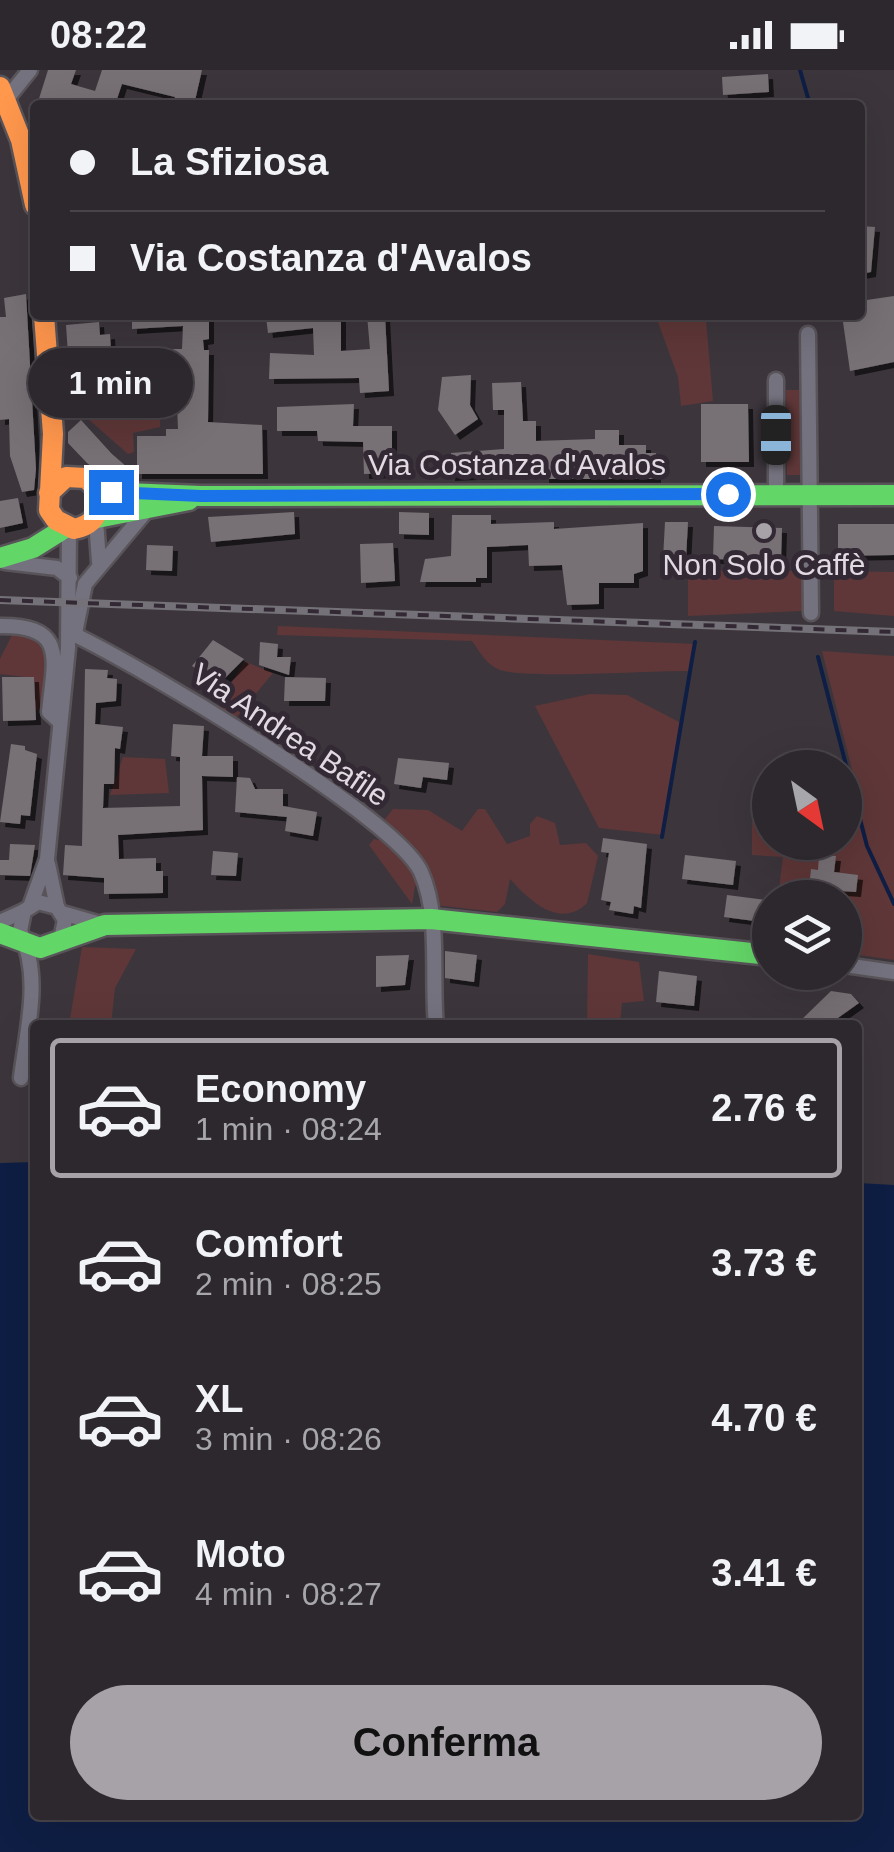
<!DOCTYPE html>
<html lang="it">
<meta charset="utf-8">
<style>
:root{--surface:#2d282d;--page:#353035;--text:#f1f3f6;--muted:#a7a6aa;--line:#484449;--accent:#a7a1a8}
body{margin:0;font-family:Arial,sans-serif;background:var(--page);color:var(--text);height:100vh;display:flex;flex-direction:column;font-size:38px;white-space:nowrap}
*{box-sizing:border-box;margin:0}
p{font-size:32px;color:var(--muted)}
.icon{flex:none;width:55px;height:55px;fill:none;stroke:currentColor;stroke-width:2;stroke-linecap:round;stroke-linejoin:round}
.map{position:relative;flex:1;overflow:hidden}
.details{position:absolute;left:30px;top:950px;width:832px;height:800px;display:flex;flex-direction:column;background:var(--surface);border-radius:10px;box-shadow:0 10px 40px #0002,0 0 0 2px var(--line)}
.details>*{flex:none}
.banner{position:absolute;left:30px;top:30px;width:835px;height:220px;border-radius:10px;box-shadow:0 10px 40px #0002,0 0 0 2px var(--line);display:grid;align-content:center;height:220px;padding:0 40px;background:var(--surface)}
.needle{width:65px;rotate:147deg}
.tools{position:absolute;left:752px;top:680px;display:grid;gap:20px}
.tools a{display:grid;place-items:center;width:110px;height:110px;border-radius:50%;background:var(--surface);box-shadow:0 10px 40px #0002,0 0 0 2px var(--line);font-size:50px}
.end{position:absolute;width:45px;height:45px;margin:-22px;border:12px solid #1a73e8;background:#fff;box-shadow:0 0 0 5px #fff}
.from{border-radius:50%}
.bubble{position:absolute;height:70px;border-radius:35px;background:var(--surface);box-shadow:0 10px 40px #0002,0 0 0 2px var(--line);font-size:32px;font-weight:700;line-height:70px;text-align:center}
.car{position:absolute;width:30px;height:60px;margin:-30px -15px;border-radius:12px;box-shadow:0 0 8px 2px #0007;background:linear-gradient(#222 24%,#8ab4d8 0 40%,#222 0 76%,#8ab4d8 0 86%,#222 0)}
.banner b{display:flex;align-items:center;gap:35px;height:95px;font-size:38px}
.banner b+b{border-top:2px solid var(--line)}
.banner i{width:25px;height:25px;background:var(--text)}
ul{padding:18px 0 0;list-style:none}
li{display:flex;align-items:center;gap:30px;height:140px;margin:0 20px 15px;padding:0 20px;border:5px solid transparent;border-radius:10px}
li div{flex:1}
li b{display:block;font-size:38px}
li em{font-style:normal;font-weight:700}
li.current{border-color:var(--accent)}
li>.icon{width:90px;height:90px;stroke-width:1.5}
.primary-button{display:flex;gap:20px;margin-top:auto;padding:20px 40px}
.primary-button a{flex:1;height:115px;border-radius:60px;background:var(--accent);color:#111;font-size:40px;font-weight:700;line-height:115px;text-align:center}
.status{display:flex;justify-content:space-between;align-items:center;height:70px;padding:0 50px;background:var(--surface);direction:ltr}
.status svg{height:28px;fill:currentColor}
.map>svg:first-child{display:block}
</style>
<div class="status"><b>08:22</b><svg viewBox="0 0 49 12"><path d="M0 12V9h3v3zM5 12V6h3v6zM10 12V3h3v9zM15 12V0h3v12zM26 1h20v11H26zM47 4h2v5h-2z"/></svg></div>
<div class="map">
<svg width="894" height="1782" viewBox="0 0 894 1782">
<defs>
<filter id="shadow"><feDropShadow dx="5" dy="5" stdDeviation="0" flood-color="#0009"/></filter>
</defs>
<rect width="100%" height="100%" fill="#3c363c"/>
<g fill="#5f3738">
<path d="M706 250 713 331 681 336 678 307 658 252Z"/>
<path d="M126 288H160V357L133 363 134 382 128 384 86 347 80 349 70 341 68 325H113L126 333 144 332V301L125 300Z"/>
<path d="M786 320H800L801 405H787Z"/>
<path d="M688 500 804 501 802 541 688 546Z"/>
<path d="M834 501 894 502V546L834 541Z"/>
<path d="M278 556 696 574 692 601C656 600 520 610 498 599 485 593 480 582 472 571L277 565Z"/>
<path d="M13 563 39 568 49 579 43 643 35 639 34 608 0 604V589Z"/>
<path d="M822 581 894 586V890L845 883V828L778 827 783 787 752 785V725L770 726V772H845V727H859Z"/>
<path d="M244 591 273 603 235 649 217 638Z"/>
<path d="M590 624 627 625 683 654 664 765 599 758 535 636Z"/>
<path d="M123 687 165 689 169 723 110 725Z"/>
<path d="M393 739 428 740 462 761 478 739H485L507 774 530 766V754L537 746 555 753 560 775 586 773 598 786 587 833C560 860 529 830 510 809L505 834 497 842 435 835 428 808 415 816 412 834 369 775 374 769 384 771 385 749Z"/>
<path d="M82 877 136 879 115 918 111 955H69Z"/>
<path d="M588 884 639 892 644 931 622 933 620 955H587Z"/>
</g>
<path fill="#0e1e44" d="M35 1092V1745H858V1113L894 1115V1782H0V1093Z"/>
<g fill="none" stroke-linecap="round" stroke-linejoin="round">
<g stroke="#0e1e44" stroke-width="4">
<path d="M800 0 810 35"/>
<path d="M802 247V245"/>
<path d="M818 587 867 776 894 834"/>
<path d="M662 767 695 572"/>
</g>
</g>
<g fill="#777075" filter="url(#shadow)">
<path d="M48 0H76L71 14 95 21 102 0H202L194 35H173L175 27 122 14 115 35H37Z"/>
<path d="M768 4 769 22 723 25 722 7Z"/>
<path d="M860 156 875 157 871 202 860 204Z"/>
<path d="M26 224 36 399 34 420 22 422 10 386 9 349 0 350V247H6L4 228Z"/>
<path d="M894 226V292L850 301 842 245H860V231Z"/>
<path d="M132 245H209V269L203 270 204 280H209L208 352 262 355 263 404H137V366H166V359H178L177 334 162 333V328L120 330 119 303 162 302V279H182L183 256 132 259Z"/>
<path d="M272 245H341V281L370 279 367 245H385L389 321 360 323 359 308 269 309 270 283 314 285 313 258 268 263 266 247Z"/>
<path d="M99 252 100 265 110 264 112 296 96 298 97 312 70 314 66 255Z"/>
<path d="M471 305 470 335 478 349 455 365 438 340 442 307Z"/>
<path d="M521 312 523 351H536V371L595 369V360H619V375H646V383H656V409H544V402L450 406 451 383 504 379V340H493L492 313Z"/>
<path d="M354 334 353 356H392V403L364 404 363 372 318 371 317 361H277V337Z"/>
<path d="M701 334H748L749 392H701Z"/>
<path d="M81 350 112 384 135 404 108 409 87 393 68 373V362Z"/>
<path d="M18 428 23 453 0 458V431Z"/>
<path d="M294 442 295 464 211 472 208 447Z"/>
<path d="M399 442 429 443V465L399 464Z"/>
<path d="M452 445H491V454L554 452V459L643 453V501L634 504V513H599V534L567 535 562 495 529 496 528 475 487 477V508H476V512H420L425 489 451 486Z"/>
<path d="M665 452H688L686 489H663Z"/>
<path d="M838 454H894V485L838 486Z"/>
<path d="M714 456 782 458 781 491 713 489Z"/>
<path d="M393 473 395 511 361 513 360 474Z"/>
<path d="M147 475 173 476 172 501 146 500Z"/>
<path d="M213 570 244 589 220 613 192 596Z"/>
<path d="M260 572 278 574 277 587H291L289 605 259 595Z"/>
<path d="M85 599 108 600 107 608 117 609 116 631 96 633 95 654 123 657 120 679 115 678 114 714H104L103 738 180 736V687L171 686 173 654 204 656 202 686H233V707L202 706 203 760 118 765 119 789 156 788V801H163V823L104 824V808L63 805 65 775 82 776Z"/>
<path d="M2 607H34L36 650 3 651Z"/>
<path d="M285 607 326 608 325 631H284Z"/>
<path d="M11 674 25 676V680L37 684 30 746 21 745 20 754 0 752Z"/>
<path d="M398 688 449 693 447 710 423 707 421 718 394 714Z"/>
<path d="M237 707 250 708 255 719H283V736L317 742 313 766 285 761 287 747 235 742Z"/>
<path d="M603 768 647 774 641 838 634 836 633 844 609 840 611 832 601 830 609 783 601 782Z"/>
<path d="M10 774 35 775 30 806 0 805V790H9Z"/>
<path d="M213 781 238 783 236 806 211 805Z"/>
<path d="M685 785 736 791 733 815 682 809Z"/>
<path d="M819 785 836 786 834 802 858 805 856 822 809 819 811 799 818 800Z"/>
<path d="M727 825 765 830 762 852 724 847Z"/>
<path d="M445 881 477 885 474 912 445 908Z"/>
<path d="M409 885 405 915 376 917V886Z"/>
<path d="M659 901 697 906 694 936 656 932Z"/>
<path d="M831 921 851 924 859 933 828 955H796Z"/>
</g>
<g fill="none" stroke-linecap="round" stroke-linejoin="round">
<defs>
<g id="street">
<path d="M5 31 30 0"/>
<path d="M808 264 811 543"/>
<path d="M776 310V424"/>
<path d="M96 450 99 492"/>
<path d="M5 492 57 498 70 508"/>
<path d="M0 556C68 555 54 590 49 642L60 652"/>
<path d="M75 563 85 514 147 440"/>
<path d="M75 565C138 595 397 748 421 802 441 847 431 907 436 955"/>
<path d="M48 794 57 837"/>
<path d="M31 834 47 789 68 578 69 459"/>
<path d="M62 843 104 855"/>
<path d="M0 852 24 841"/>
<path d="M845 895 894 902"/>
<path d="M21 1008C27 958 42 907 20 861L24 841 38 832 57 837 65 850 61 869"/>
</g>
<g id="fast">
<path d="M100 422 201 426 894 425"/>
<path d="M97 448 189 430"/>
<path d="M0 488 33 478 65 458"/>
<path d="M0 863 40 878 105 855 431 849 770 885"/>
</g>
<g id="slow">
<path d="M0 17 21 70 35 135"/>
<path d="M44 245 53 364 49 440 56 450 74 459C95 455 101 442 100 422L86 408 66 407 49 423"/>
</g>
</defs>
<use href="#street" stroke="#595459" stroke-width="19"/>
<use href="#fast" stroke="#595459" stroke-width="25"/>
<use href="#slow" stroke="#595459" stroke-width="25"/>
<use href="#street" stroke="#74727e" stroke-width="14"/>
<use href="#fast" stroke="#63d668" stroke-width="20"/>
<use href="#slow" stroke="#ff974d" stroke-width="20"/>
<defs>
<path id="rail" d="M0 530 894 562"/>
</defs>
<use href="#rail" stroke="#747178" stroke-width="8"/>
<use href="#rail" stroke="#332935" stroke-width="4" stroke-dasharray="11" stroke-linecap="butt"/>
</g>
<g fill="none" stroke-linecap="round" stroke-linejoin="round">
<path stroke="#1a73e8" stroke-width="12" d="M111 422 201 426 728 424"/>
</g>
<circle fill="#a7a1a8" stroke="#332935" stroke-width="4" cx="764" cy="461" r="10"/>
<g text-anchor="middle" stroke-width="10" stroke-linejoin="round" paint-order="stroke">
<g font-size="30" fill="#e1dae2" stroke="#332935">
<text x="517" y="405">Via Costanza d'Avalos</text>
<text transform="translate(290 665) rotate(34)" y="10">Via Andrea Bafile</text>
</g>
<g font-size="30" fill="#e1dae2" stroke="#332935">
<text x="764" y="505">Non Solo Caffè</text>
</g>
</g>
</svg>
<div class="tools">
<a><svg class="needle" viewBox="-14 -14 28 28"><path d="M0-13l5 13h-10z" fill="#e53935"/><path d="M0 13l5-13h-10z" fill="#a7a6aa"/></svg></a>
<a><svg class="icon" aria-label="layers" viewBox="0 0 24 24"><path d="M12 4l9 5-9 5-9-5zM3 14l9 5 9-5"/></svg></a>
</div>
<i class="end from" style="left:728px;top:424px"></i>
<i class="end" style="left:111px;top:422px"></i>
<div class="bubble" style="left:28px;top:278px;width:165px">1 min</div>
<i class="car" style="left:776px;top:365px;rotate:180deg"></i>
<div class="banner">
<b><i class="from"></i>La Sfiziosa</b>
<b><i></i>Via Costanza d'Avalos</b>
</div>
<section class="details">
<ul>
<li class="current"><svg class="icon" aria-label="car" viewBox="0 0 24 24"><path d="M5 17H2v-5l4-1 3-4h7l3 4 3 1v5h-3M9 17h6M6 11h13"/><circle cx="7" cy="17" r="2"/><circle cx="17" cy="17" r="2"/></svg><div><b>Economy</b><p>1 min · 08:24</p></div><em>2.76 €</em></li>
<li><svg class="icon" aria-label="car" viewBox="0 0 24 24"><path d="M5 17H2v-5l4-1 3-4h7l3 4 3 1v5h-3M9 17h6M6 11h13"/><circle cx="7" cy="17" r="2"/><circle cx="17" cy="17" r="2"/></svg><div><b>Comfort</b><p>2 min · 08:25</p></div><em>3.73 €</em></li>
<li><svg class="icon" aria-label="car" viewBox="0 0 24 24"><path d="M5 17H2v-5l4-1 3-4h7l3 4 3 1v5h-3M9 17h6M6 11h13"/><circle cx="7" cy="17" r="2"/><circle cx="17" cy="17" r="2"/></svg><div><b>XL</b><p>3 min · 08:26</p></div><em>4.70 €</em></li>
<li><svg class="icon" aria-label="car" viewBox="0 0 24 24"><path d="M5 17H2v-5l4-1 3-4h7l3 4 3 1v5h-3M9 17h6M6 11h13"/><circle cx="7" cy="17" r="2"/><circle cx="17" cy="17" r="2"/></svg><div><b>Moto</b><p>4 min · 08:27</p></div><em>3.41 €</em></li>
</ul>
<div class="primary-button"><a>Conferma</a></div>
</section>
</div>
